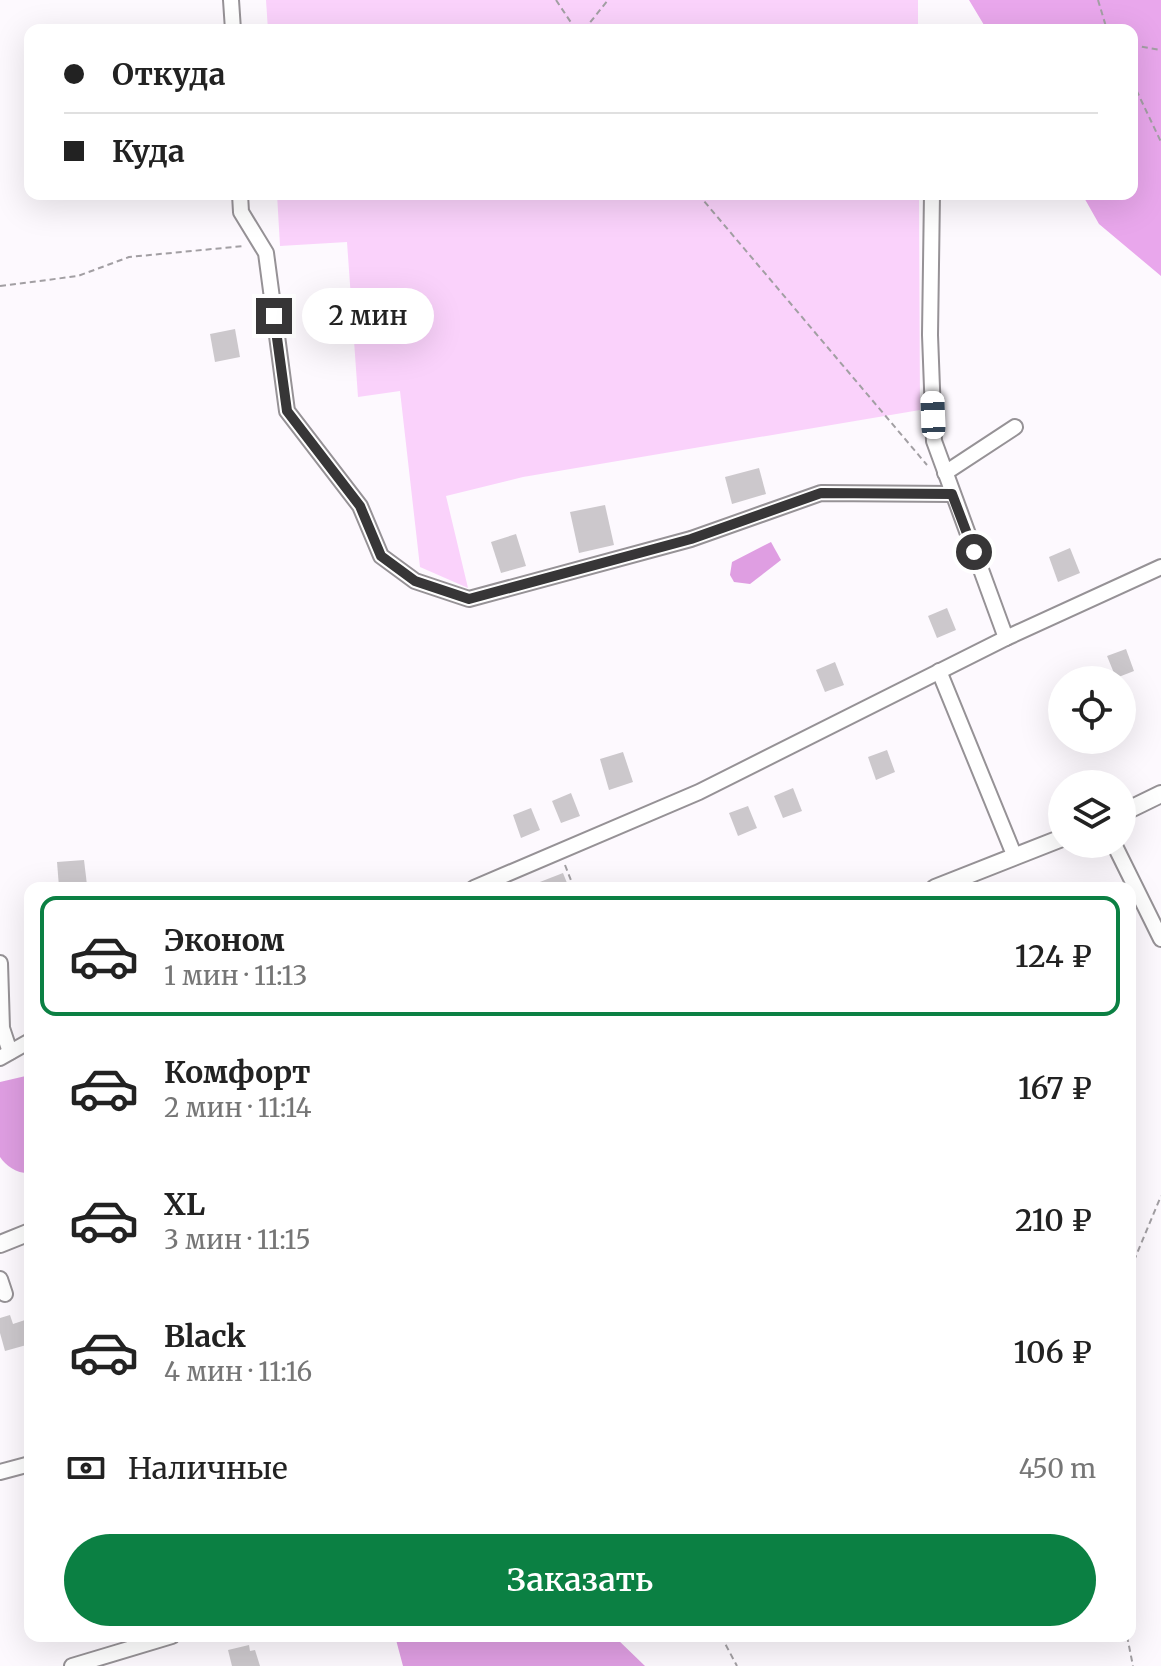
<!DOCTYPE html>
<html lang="ru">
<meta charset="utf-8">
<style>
:root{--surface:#fff;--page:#f2f2f2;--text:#222;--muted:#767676;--line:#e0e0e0;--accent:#0b8043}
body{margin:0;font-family:Merriweather,serif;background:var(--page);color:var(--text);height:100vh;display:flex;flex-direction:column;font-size:30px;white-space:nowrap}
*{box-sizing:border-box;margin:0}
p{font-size:26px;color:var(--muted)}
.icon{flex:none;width:44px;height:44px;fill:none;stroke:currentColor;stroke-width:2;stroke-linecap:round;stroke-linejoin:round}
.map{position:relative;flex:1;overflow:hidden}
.panel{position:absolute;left:24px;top:882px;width:1112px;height:760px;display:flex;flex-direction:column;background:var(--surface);border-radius:16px;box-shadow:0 8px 32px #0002}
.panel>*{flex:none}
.guide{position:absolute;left:24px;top:24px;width:1114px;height:176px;border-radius:16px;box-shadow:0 8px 32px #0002;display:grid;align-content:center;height:176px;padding:0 40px;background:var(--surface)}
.buttons{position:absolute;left:1048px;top:666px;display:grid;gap:16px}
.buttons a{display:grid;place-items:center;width:88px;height:88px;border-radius:50%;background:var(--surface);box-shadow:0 8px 32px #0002;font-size:40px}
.end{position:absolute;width:36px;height:36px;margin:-18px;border:10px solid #373637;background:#fff;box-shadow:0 0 0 4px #fff}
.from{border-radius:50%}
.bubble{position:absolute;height:56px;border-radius:28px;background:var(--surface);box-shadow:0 8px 32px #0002;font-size:26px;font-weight:600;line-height:56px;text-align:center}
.car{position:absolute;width:24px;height:48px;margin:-24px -12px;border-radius:10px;box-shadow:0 0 6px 2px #0007;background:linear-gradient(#fff 24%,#345 0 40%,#fff 0 76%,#345 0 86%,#fff 0)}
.guide b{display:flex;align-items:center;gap:28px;height:76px;font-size:30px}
.guide b+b{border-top:2px solid var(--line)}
.guide i{width:20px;height:20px;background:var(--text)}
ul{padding:14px 0 0;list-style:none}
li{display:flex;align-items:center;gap:24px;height:120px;margin:0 16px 12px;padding:0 24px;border:4px solid transparent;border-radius:16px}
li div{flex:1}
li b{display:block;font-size:30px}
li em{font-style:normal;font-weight:600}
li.active{border-color:var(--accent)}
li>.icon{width:72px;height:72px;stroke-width:1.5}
.pay{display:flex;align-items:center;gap:20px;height:88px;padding:0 40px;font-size:30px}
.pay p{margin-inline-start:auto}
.button{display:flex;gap:16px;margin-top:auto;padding:16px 40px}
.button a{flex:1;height:92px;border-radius:48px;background:var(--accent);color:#fff;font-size:32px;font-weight:600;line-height:92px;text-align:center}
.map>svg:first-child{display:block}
</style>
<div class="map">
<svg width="1161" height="1666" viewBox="0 0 1161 1666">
<rect width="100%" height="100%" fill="#fdf9fe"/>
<g fill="#fad2fb">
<path d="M266 0H918V30H268Z"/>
<path d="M277 194H919L920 410 523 477 446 496 468 588 420 567 400 391 358 397 347 242 280 246Z"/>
</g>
<path fill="#e9a7ec" d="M969 0H1161V276L1099 224 1082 194H1132V30H987Z"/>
<g fill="#df9ee2">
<path d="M771 542 781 560 750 584 734 582 730 575 732 562Z"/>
<path d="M30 1075V1173C18 1174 7 1167 0 1157V1082Z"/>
<path d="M395 1636H614L645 1666H403Z"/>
</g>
<g fill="#ccc8cc">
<path d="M235 329 240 357 215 362 210 334Z"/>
<path d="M759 468 766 494 732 504 725 477Z"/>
<path d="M605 505 614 545 579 553 570 512Z"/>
<path d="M516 534 526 566 501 573 491 542Z"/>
<path d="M1070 548 1080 573 1058 582 1049 557Z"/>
<path d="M947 608 956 630 937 638 928 616Z"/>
<path d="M1126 649 1134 671 1116 678 1107 656Z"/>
<path d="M835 662 844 685 825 692 816 670Z"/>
<path d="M887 750 895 772 876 780 868 757Z"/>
<path d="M623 752 633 782 609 790 600 759Z"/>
<path d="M793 788 802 811 783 818 774 796Z"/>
<path d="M571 793 580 816 561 823 552 801Z"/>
<path d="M748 806 757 828 738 836 729 813Z"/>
<path d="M531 808 540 830 521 838 513 815Z"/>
<path d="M84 860 87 885 59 887 57 862Z"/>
<path d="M563 873 569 888H527V887Z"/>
<path d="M10 1315 13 1324 28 1319 30 1344 5 1351 0 1333V1318Z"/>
<path d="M249 1645 250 1651 255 1650 260 1666H232L228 1650Z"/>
</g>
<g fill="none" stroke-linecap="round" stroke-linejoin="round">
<defs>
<g id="minor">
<path d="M231 0 233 30"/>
<path d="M240 194 241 212 266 253 287 411 360 506 381 556 415 581 469 599 691 539 821 493 952 494"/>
<path d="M932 194 930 335 934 441 1006 638"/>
<path d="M945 473 1015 427"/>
<path d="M939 671 1015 857"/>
<path d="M1114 844 1161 939"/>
<path d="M474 888 699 792 1006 638 1161 567"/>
<path d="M0 963 2 1028 10 1052"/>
<path d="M0 1058 30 1041"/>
<path d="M0 1279 5 1294"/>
<path d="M0 1472 30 1464"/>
<path d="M72 1666 172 1636"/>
</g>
<g id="major">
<path d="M1122 813 1161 794"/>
<path d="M935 888 1062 838"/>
<path d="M0 1244 30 1232"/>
</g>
</defs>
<use href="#minor" stroke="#969296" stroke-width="18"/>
<use href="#major" stroke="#969296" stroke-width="20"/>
<g stroke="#a29fa3" stroke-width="2" stroke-dasharray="6 4" stroke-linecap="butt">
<path d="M556 0 576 30"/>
<path d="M1098 0 1107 30"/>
<path d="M584 30 608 0"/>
<path d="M1132 45 1161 50"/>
<path d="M1132 81 1161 142"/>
<path d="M698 194 927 465"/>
<path d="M0 286 78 276 129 257 244 246"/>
<path d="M565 865 574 888"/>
<path d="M1110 888 1115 883"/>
<path d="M1130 1270 1161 1196"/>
<path d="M721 1636 737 1666"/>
<path d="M1127 1636 1133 1666"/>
</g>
<use href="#minor" stroke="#fff" stroke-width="14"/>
<use href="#major" stroke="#fff" stroke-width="16"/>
</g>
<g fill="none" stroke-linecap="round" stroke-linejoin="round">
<path stroke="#373637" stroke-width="10" d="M274 316 287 411 360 506 381 556 415 581 469 599 691 539 821 493 952 494 974 552"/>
</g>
</svg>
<div class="buttons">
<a><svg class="icon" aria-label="locate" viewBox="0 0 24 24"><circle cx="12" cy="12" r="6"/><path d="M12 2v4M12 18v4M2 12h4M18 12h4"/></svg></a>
<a><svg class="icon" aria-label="layers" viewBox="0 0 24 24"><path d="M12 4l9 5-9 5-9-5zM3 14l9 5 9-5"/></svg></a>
</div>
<i class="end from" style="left:974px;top:552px"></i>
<i class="end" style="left:274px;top:316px"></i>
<div class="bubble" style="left:302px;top:288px;width:132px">2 мин</div>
<i class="car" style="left:933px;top:415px;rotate:358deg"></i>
<div class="guide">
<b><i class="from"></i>Откуда</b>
<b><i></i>Куда</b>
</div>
<section class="panel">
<ul>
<li class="active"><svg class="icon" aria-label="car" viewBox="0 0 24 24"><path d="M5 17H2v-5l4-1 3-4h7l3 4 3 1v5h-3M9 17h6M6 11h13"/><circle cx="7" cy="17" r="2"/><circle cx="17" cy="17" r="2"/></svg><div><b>Эконом</b><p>1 мин · 11:13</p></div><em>124 ₽</em></li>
<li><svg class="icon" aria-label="car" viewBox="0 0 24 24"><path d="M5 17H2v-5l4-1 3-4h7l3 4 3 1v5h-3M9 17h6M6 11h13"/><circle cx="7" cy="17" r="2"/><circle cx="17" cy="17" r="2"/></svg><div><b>Комфорт</b><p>2 мин · 11:14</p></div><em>167 ₽</em></li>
<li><svg class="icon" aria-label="car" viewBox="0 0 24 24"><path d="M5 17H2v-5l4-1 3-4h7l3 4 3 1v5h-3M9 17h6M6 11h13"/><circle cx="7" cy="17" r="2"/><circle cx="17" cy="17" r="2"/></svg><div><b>XL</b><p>3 мин · 11:15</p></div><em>210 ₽</em></li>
<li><svg class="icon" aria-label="car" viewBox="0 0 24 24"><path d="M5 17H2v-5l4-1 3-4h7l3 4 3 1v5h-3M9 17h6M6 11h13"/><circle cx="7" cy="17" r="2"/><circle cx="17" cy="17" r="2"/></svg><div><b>Black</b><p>4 мин · 11:16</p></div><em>106 ₽</em></li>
</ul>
<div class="pay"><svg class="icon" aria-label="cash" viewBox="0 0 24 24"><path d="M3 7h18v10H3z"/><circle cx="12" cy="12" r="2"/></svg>Наличные<p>450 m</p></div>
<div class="button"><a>Заказать</a></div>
</section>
</div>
